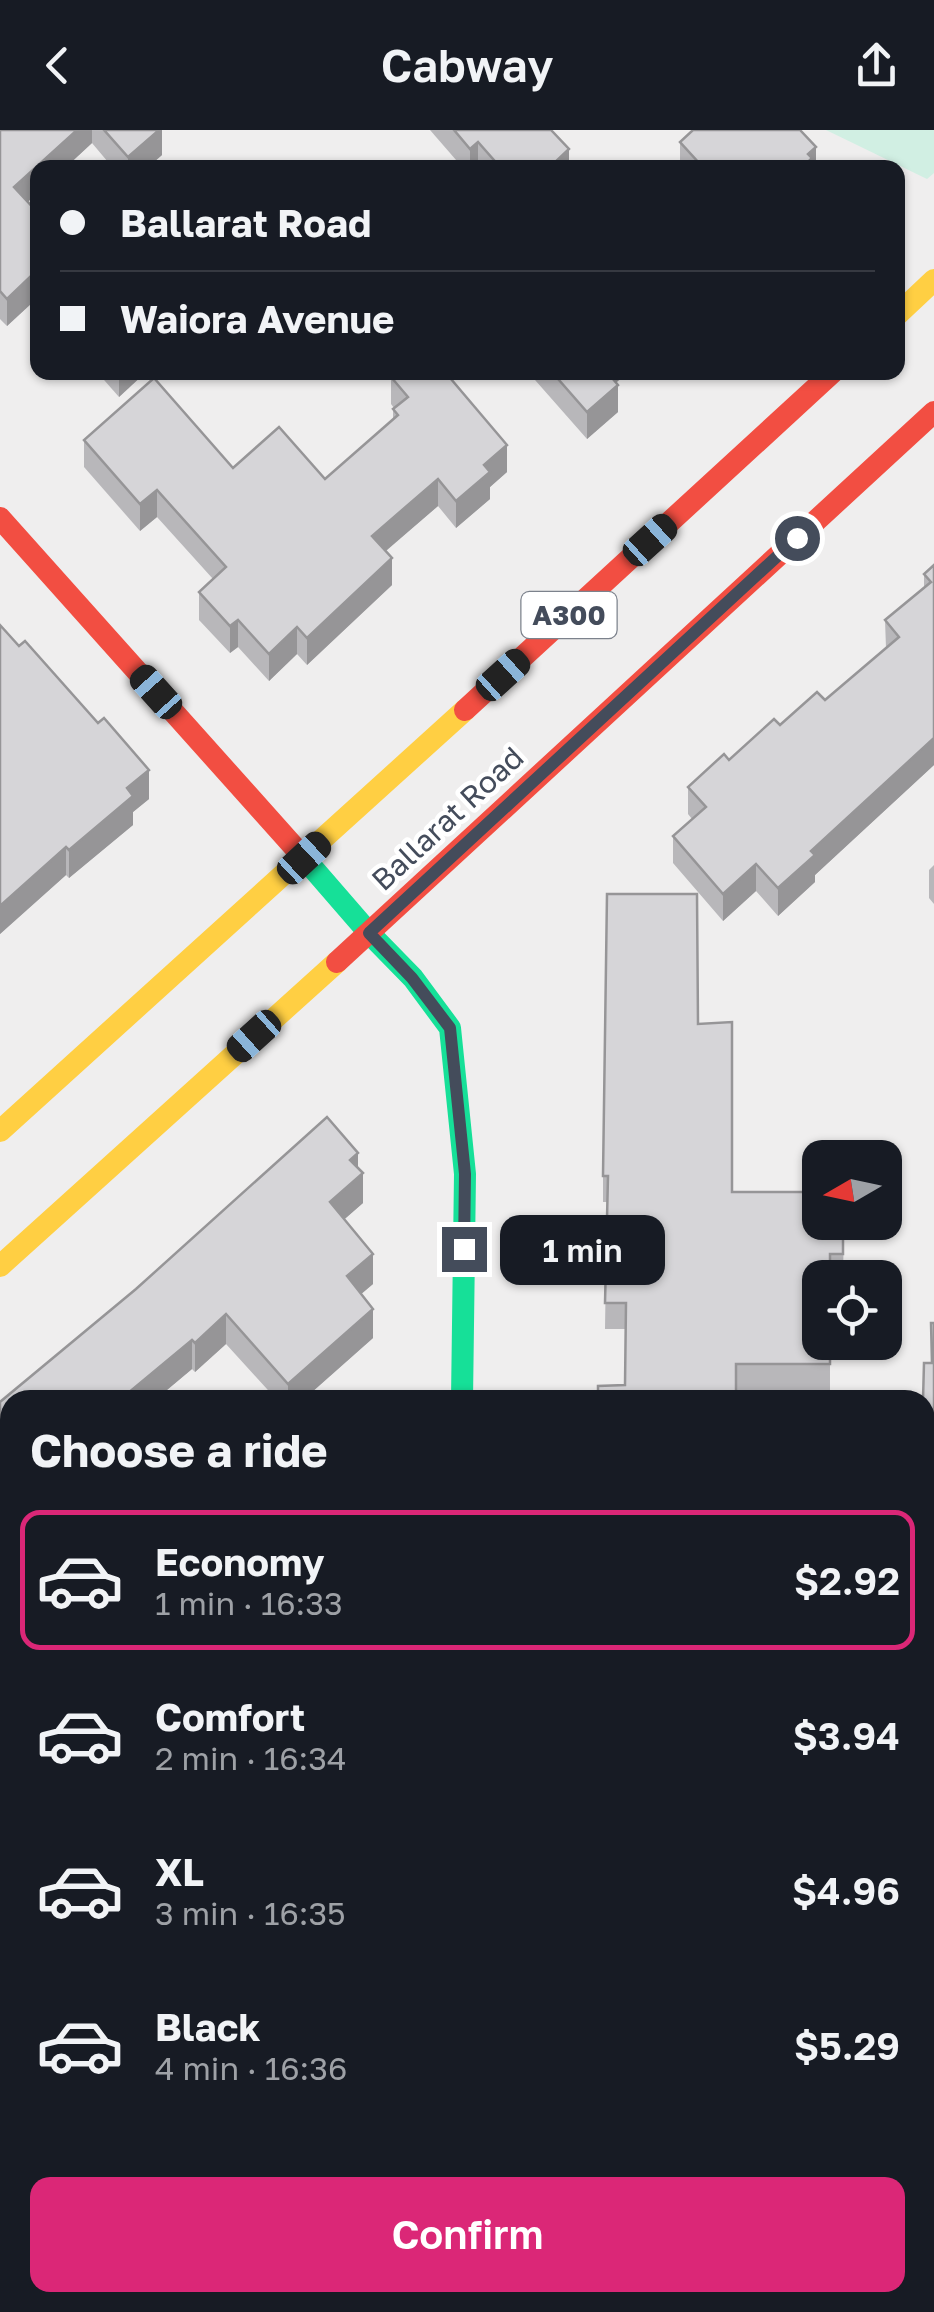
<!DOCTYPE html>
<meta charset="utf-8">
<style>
:root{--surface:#171b24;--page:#20242c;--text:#f1f3f6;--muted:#9ea1a6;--line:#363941;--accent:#db2777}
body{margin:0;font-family:"Golos Text",sans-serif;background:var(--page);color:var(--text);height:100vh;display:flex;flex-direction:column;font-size:38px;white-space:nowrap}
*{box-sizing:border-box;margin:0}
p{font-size:32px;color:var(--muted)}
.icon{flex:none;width:55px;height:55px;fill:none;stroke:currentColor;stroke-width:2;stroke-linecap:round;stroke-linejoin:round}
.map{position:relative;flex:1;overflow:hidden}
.details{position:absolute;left:0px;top:1260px;width:935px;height:922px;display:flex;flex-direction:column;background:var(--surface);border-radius:30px 30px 0 0;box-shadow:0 2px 8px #0004}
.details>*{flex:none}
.guide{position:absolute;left:30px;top:30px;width:875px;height:220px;border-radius:20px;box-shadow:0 2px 8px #0004;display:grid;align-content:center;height:220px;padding:0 30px;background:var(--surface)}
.needle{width:65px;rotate:261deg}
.buttons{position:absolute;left:802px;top:1010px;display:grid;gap:20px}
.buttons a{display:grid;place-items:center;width:100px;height:100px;border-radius:20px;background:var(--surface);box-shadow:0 2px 8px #0004;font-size:50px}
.end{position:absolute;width:45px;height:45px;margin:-22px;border:12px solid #444c5b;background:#fff;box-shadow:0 0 0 5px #fff}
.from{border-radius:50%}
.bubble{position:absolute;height:70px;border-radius:20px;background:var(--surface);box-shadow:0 2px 8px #0004;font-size:32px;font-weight:600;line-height:70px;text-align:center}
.car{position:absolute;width:30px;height:60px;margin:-30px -15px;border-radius:12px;box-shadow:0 0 8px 2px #0007;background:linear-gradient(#222 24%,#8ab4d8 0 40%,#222 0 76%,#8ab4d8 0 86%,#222 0)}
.guide b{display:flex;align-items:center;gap:35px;height:95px;font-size:38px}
.guide b+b{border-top:2px solid var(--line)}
.guide i{width:25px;height:25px;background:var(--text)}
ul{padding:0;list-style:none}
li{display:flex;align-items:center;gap:30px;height:140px;margin:0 20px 15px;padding:0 10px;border:5px solid transparent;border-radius:20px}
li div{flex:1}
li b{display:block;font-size:38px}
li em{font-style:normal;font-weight:600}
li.selected{border-color:var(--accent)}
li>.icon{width:90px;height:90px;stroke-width:1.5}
h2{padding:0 30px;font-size:45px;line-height:120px}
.primary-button{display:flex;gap:20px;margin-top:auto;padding:20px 30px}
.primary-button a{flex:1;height:115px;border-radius:20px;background:var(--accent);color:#fff;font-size:40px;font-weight:600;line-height:115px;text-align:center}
header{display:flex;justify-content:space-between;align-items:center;height:130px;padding:0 30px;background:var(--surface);font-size:45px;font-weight:600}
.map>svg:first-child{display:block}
</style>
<header><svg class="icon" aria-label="back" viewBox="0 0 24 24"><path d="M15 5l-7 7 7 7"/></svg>Cabway<svg class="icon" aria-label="share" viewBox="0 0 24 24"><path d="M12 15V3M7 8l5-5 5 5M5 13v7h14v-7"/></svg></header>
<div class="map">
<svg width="934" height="2182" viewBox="0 0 934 2182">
<rect width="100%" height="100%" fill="#efeeee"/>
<path fill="#d1efe3" d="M826 0H934V43L927 49Z"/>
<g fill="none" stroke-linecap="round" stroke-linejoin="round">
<g stroke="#ccced1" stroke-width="45">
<path d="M925 1905H934"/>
<path d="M0 1906H10"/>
</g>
<g stroke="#16e098" stroke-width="22">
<path d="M304 728 369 803"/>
<path d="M369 803 413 848 450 898 465 1044 462 1270"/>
</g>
<g stroke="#ffcf43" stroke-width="22">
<path d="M898 184 934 150"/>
<path d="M0 1001 465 580"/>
<path d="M0 1136 337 832"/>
</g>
<g stroke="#f24e42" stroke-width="22">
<path d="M0 388 304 728"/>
<path d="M465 580 833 242"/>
<path d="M337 832 934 282"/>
<path d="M459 2172V2182"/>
</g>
</g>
<g fill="#b8b7ba">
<path d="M0 0H162V25L147 38H113L92 13 65 38H38V63L27 72 38 83V177L33 172 7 196 0 189Z"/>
<path d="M430 0H551L569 38H463Z"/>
<path d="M680 12 816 38H680Z"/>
<path d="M97 242H146L119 267Z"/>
<path d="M528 242H628L616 253 618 282 587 309Z"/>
<path d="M391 247 507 342 490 357V369L456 398 438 376 385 421 392 455 307 535 297 524 269 551 238 517 230 523 199 490V462L213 449 157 387 140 401 84 337V310L233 338 325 349 393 290V279L394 278 391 274Z"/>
<path d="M934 435V635L815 745V752L778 786 756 761 723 791 673 733V706L692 689 688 684V657L780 595 825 570 886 518 885 490 924 458V444Z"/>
<path d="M0 495 149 669 133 682V695L69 748 66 745 0 804Z"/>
<path d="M934 735V774L929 768V740Z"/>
<path d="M698 894 732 1062 844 1092 843 1148H820L830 1212V1260H736L626 1199H605L607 1072H603V1046Z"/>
<path d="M358 1038 363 1073 344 1089 373 1154 361 1164 373 1208 303 1270H277L226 1214 195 1242 192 1239 155 1270H10V1431L5 1435 2 1566 0 1272Z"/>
<path d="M934 1193V1319H925V1270L931 1233Z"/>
<rect x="925" y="1567" width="9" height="79"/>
<path d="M10 2082V2135H0V2100Z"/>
<path d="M622 2172H750V2177L694 2176Z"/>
</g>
<g fill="#969597">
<path d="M77 0H92V13L65 38H38V63L14 84V57Z"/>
<path d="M159 0H162V25L147 38H128V27Z"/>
<path d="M478 12V38H470V19Z"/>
<path d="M816 17V38H802L808 24Z"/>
<path d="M569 19V38H549Z"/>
<path d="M33 144V172L7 196V169Z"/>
<path d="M119 242H146L119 267Z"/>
<path d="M603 242H628L603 264Z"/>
<path d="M618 255V282L587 309V282Z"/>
<path d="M507 315V342L490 357V369L456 398V371L484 335Z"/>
<path d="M438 349V376L372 433V406Z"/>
<path d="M157 360V387L140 401V374Z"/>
<path d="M392 428V455L307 535V508Z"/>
<path d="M238 490V517L230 523V496Z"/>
<path d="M297 497V524L269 551V524Z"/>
<path d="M934 608V635L815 745V752L778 786V758L811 721Z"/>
<path d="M149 640V669L133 682V695L69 748V720L127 658Z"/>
<path d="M66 717V745L0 804V776Z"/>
<path d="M756 734V761L723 791V764Z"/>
<path d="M358 1023V1048L363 1043V1073L330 1102V1072L350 1030Z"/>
<path d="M373 1124V1154L347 1176V1146Z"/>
<path d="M373 1179V1208L303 1270H288V1254Z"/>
<path d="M226 1184V1214L195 1242V1213Z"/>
<path d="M192 1210V1239L155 1270H122V1268Z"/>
<path d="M10 1401V1431L0 1440V1410Z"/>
<path d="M10 1507V1536L2 1544V1566L0 1568V1516Z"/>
</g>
<g fill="#d6d5d8" stroke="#969597" stroke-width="2.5">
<path d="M0 0H77L14 57 38 83V150L33 144 7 169 0 161Z"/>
<path d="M104 0H159L128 27Z"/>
<path d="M454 0H551L569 19 549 38H501L478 12 470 19Z"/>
<path d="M693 0H800L816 17 808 24 812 28 802 38H694L699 33 680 12Z"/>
<path d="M397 242H445L507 315 484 335 490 342 456 371 438 349 372 406 392 428 307 508 297 497 269 524 238 490 230 496 199 462 226 437 157 360 140 374 84 310 154 248 233 338 279 297 325 349 398 285 393 279 408 267 391 247Z"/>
<path d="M552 242H607L618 255 587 282Z"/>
<path d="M934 435V608L811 721 815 725 778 758 756 734 723 764 673 706 706 677 688 657 724 624 729 630 774 589 780 595 817 562 825 570 899 507 885 490 931 452 924 444Z"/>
<path d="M0 495 19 516 25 511 98 593 104 588 149 640 127 658 133 666 69 720 66 717 0 776Z"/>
<path d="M607 764H697L698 894 732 892V1062H820V1092H843V1124H830V1148H820V1212H830V1234H736V1270H598V1256L625 1255 626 1173H605L608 1046H603Z"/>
<path d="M327 987 358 1023 350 1030 363 1043 330 1072 373 1124 347 1146 373 1179 288 1254 226 1184 195 1213 192 1210 122 1268 123 1270H10V1401L0 1410V1272L136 1159Z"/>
<path d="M931 1193H934V1291H925V1270H923L924 1233H932Z"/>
<path d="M0 1430 10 1441V1507L0 1516Z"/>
<rect x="925" y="1567" width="9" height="52"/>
<path d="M10 2082V2108H0V2100Z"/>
<rect x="238" y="2172" width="86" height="10"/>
<path d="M622 2172H694L695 2182H622Z"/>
</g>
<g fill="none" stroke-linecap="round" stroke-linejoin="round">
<path stroke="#444c5b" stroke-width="12" d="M464 1119 465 1044 450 898 412 848 369 803 797 408"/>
</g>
<g text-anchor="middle" stroke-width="9" stroke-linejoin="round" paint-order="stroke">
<rect fill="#fff" stroke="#7c828c" stroke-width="2.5" x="521.5" y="462" width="95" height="46" rx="8"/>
<g font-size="28" font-weight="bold" fill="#444c5b">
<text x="569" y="495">A300</text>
</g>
<g font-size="30" fill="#444c5b" stroke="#fff">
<text transform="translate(448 689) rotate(-43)" y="10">Ballarat Road</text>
</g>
</g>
</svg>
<div class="buttons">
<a><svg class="needle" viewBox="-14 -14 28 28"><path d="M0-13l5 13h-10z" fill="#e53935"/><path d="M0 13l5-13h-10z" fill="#9ea1a6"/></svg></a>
<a><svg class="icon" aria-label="locate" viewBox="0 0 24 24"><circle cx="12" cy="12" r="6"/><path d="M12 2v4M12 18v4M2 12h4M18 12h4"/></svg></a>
</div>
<i class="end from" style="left:797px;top:408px"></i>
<i class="end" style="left:464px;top:1119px"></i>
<div class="bubble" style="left:500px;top:1085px;width:165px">1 min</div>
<i class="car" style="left:650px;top:410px;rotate:48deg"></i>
<i class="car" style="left:503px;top:545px;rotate:48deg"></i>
<i class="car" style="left:156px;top:562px;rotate:318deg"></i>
<i class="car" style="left:304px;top:728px;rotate:47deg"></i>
<i class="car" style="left:254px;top:906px;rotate:228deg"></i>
<div class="guide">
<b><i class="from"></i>Ballarat Road</b>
<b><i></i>Waiora Avenue</b>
</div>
<section class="details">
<h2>Choose a ride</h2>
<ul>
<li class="selected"><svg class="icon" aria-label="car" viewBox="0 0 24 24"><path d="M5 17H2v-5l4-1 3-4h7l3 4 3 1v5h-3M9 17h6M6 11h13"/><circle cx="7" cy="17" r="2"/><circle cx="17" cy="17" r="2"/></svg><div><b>Economy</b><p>1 min · 16:33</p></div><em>$2.92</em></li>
<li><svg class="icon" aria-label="car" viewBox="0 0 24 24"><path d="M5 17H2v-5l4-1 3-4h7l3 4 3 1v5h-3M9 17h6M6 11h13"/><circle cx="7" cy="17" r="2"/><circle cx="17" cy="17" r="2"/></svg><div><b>Comfort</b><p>2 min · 16:34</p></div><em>$3.94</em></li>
<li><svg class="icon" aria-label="car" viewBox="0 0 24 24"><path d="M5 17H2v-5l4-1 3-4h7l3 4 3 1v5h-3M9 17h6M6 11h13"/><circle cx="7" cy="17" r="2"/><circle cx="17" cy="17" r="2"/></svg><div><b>XL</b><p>3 min · 16:35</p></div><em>$4.96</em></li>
<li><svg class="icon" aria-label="car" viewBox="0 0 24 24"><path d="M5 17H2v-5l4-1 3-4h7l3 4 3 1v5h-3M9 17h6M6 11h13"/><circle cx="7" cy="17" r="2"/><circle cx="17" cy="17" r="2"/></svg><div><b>Black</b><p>4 min · 16:36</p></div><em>$5.29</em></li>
</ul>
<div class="primary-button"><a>Confirm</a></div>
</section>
</div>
